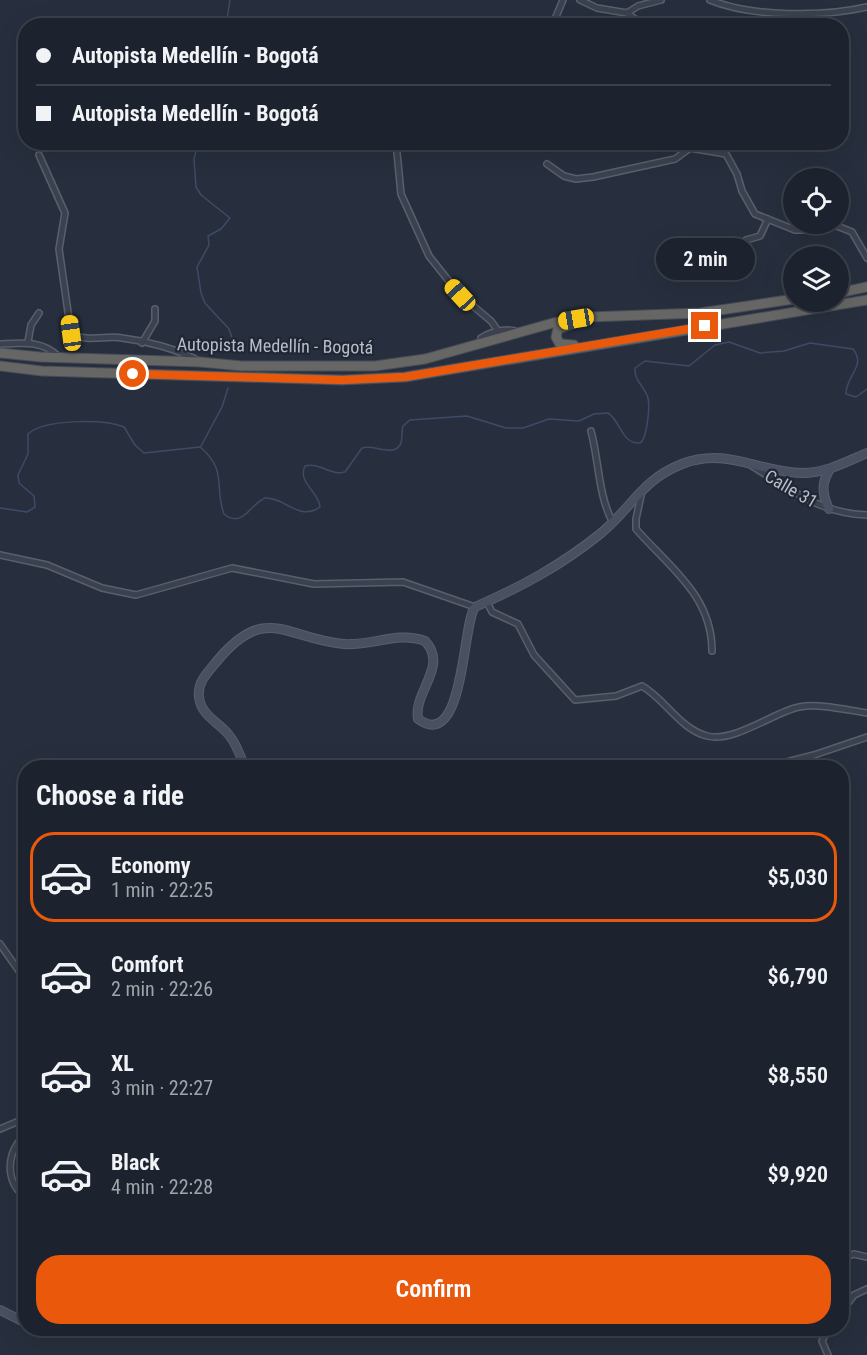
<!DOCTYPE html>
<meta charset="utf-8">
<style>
:root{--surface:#1d232e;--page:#2a2f3a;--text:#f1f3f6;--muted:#a0a4aa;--line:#3b404a;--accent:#ea580c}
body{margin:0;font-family:"Roboto Condensed",sans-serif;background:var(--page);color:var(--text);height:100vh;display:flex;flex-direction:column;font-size:22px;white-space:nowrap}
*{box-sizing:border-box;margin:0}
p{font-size:20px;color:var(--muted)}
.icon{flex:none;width:33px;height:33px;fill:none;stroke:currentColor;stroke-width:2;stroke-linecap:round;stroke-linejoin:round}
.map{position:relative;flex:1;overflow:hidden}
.details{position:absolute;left:18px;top:760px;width:831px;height:576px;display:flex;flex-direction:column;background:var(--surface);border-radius:24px;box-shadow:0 6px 24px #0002,0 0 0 2px var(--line)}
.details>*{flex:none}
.hud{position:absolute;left:18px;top:18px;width:831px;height:132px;border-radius:24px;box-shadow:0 6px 24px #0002,0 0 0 2px var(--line);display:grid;align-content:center;height:132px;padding:0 18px;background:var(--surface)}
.fabs{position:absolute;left:783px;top:168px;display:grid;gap:12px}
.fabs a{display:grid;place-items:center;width:66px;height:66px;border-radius:50%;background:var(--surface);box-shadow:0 6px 24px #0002,0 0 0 2px var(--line);font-size:30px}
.end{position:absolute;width:27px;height:27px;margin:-14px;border:8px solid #ea580c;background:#fff;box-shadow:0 0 0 3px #fff}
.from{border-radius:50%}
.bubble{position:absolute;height:42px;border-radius:21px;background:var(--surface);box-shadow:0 6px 24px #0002,0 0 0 2px var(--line);font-size:20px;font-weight:600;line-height:42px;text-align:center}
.car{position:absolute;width:18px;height:36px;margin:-18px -9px;border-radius:8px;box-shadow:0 0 4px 2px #0007;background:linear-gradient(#f5c518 24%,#345 0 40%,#f5c518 0 76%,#345 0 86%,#f5c518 0)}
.hud b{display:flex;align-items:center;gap:21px;height:57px;font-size:22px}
.hud b+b{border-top:2px solid var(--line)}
.hud i{width:15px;height:15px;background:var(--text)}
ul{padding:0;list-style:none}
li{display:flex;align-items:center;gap:18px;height:90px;margin:0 12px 9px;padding:0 6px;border:3px solid transparent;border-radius:24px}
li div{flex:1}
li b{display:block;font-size:22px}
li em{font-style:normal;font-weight:600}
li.active{border-color:var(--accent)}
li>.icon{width:54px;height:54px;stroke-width:1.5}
h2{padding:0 18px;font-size:27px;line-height:72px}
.cta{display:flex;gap:12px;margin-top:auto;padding:12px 18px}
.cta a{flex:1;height:69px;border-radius:24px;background:var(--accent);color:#fff;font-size:24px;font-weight:600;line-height:69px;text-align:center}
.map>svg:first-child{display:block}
</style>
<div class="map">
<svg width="867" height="1355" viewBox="0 0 867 1355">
<rect width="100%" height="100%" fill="#272f3e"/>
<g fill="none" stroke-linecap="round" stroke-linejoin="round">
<g stroke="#3e4b65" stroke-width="1.5">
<path d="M226 26 230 0"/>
<path d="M198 142 194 159 196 187 201 195 230 218 221 229 208 236 209 245 197 267 201 293 205 303 229 329 232 338 231 348"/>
<path d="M201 446 222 407 228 388"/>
<path d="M0 508 27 512 35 507 34 496 19 483 18 475 28 454V434C44 419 103 419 124 427L135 445 144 453 200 447C228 470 214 488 224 514 243 529 250 504 265 498 285 497 299 522 320 507 319 491 297 483 305 466 319 462 331 476 345 472L362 448C374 444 392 457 400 445 403 441 401 432 403 426L410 420 467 416 506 428H523L549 419 579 421 594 414 608 413C621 421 621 444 640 443 647 439 650 407 648 398 645 387 634 381 635 368L645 361 689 366 715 345 729 342 760 353 784 351 810 343 853 349C867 366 845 377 846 394L856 397 867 389"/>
</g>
<defs>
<g id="minor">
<path d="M580 0 597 8 627 13 638 6 661 0"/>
<path d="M710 0C751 17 824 17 867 7"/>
<path d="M627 13 644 26"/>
<path d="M552 26 563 0"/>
<path d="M396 142 401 194 429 256 460 295 491 321 499 332"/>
<path d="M682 142 690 148 726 154 737 174 742 191 755 214 795 230H808L815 224"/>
<path d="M39 155 65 213 59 249 71 333C86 343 106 335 122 338 147 341 177 349 199 361"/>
<path d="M547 164 564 176 576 179 593 177 675 159 690 148"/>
<path d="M832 224 852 232 867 258"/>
<path d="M746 240 760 236 768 219"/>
<path d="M28 342 31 325 39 313"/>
<path d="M142 343 155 321V309"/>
<path d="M480 343 481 338C490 332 508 327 518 332"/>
<path d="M0 344C21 343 43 340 59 357"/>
<path d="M591 431C599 461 598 495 613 523"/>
<path d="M752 466C789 489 822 514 867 515"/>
<path d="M642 491 636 519V529C669 567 712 595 712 651"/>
<path d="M0 555 47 565 102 588 136 595 232 568 314 584 403 582 475 607"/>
<path d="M487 602 492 612 518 624 534 655 575 700 616 696 642 686C665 699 680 729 707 736 734 743 774 712 799 707 820 703 846 710 867 713"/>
<path d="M763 768 814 755 867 737"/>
<path d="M0 944 26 981"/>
<path d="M0 1129 26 1118"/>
<path d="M26 1135C6 1149 4 1184 26 1197"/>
<path d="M842 1258 854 1254 867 1257"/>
<path d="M842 1311 854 1295 867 1289"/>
<path d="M828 1355 822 1341 828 1329"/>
</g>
<g id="secondary">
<path d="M829 509C822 494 821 483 830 469"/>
<path d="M245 768C241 757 237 745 229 735 219 722 201 716 199 697 197 682 208 672 217 661 266 602 286 639 344 644 372 646 398 631 425 641 449 666 413 692 418 719 465 753 462 623 475 607 521 587 560 566 600 534 632 508 641 480 682 464 727 447 757 472 802 473 826 473 846 462 867 453"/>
<path d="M0 1310 26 1323"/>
</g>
<g id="trunk">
<path d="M838 293 867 287"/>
<path d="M570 325 558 329 556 337 560 344 574 345"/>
<path d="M0 353 41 357 200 362 242 366H375L425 359 553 323 589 317 700 313 794 299"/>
<path d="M0 366 42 371 342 380 405 377 867 300"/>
</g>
</defs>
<use href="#minor" stroke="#595f6c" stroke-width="8"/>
<use href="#secondary" stroke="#595f6c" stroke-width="10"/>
<use href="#trunk" stroke="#464c59" stroke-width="11"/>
<use href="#minor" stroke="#3b414e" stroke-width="5"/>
<use href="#secondary" stroke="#495061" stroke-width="8"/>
<use href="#trunk" stroke="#666664" stroke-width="9"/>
</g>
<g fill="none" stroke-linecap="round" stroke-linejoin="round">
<path stroke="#ea580c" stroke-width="8" d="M133 374 342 380 405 377 705 326"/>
</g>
<g text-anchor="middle" stroke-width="4.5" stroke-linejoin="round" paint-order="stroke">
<g font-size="18" fill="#b7bdc9" stroke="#202633">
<text transform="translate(275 346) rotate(1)" y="6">Autopista Medellín - Bogotá</text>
<text transform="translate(791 489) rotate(30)" y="6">Calle 31</text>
</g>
</g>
</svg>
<div class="fabs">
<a><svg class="icon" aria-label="locate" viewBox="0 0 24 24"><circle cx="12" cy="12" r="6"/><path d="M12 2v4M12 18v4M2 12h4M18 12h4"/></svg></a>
<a><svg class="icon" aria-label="layers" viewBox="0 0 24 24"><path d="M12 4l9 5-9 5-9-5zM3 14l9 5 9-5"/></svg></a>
</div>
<i class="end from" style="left:133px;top:374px"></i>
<i class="end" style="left:705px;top:326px"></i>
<div class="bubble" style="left:656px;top:238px;width:99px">2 min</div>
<i class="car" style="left:460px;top:295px;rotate:317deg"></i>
<i class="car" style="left:576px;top:319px;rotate:260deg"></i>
<i class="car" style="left:71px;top:333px;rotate:352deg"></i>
<div class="hud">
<b><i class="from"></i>Autopista Medellín - Bogotá</b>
<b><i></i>Autopista Medellín - Bogotá</b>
</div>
<section class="details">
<h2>Choose a ride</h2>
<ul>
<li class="active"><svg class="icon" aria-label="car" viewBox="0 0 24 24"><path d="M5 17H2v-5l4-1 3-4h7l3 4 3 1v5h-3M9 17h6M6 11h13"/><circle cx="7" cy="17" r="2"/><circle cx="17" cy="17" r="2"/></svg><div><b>Economy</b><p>1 min · 22:25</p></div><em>$5,030</em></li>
<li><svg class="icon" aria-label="car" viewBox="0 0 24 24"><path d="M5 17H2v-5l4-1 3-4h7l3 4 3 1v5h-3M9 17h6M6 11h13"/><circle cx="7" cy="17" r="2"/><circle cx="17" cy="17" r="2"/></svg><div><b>Comfort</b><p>2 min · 22:26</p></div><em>$6,790</em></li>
<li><svg class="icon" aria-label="car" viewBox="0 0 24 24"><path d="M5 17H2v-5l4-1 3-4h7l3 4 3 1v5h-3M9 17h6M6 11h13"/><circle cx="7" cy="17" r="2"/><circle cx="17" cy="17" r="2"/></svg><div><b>XL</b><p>3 min · 22:27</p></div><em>$8,550</em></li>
<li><svg class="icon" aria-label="car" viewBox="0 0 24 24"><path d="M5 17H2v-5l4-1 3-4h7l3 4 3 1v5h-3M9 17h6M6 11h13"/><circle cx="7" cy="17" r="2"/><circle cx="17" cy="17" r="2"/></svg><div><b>Black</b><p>4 min · 22:28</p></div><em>$9,920</em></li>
</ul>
<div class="cta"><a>Confirm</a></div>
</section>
</div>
